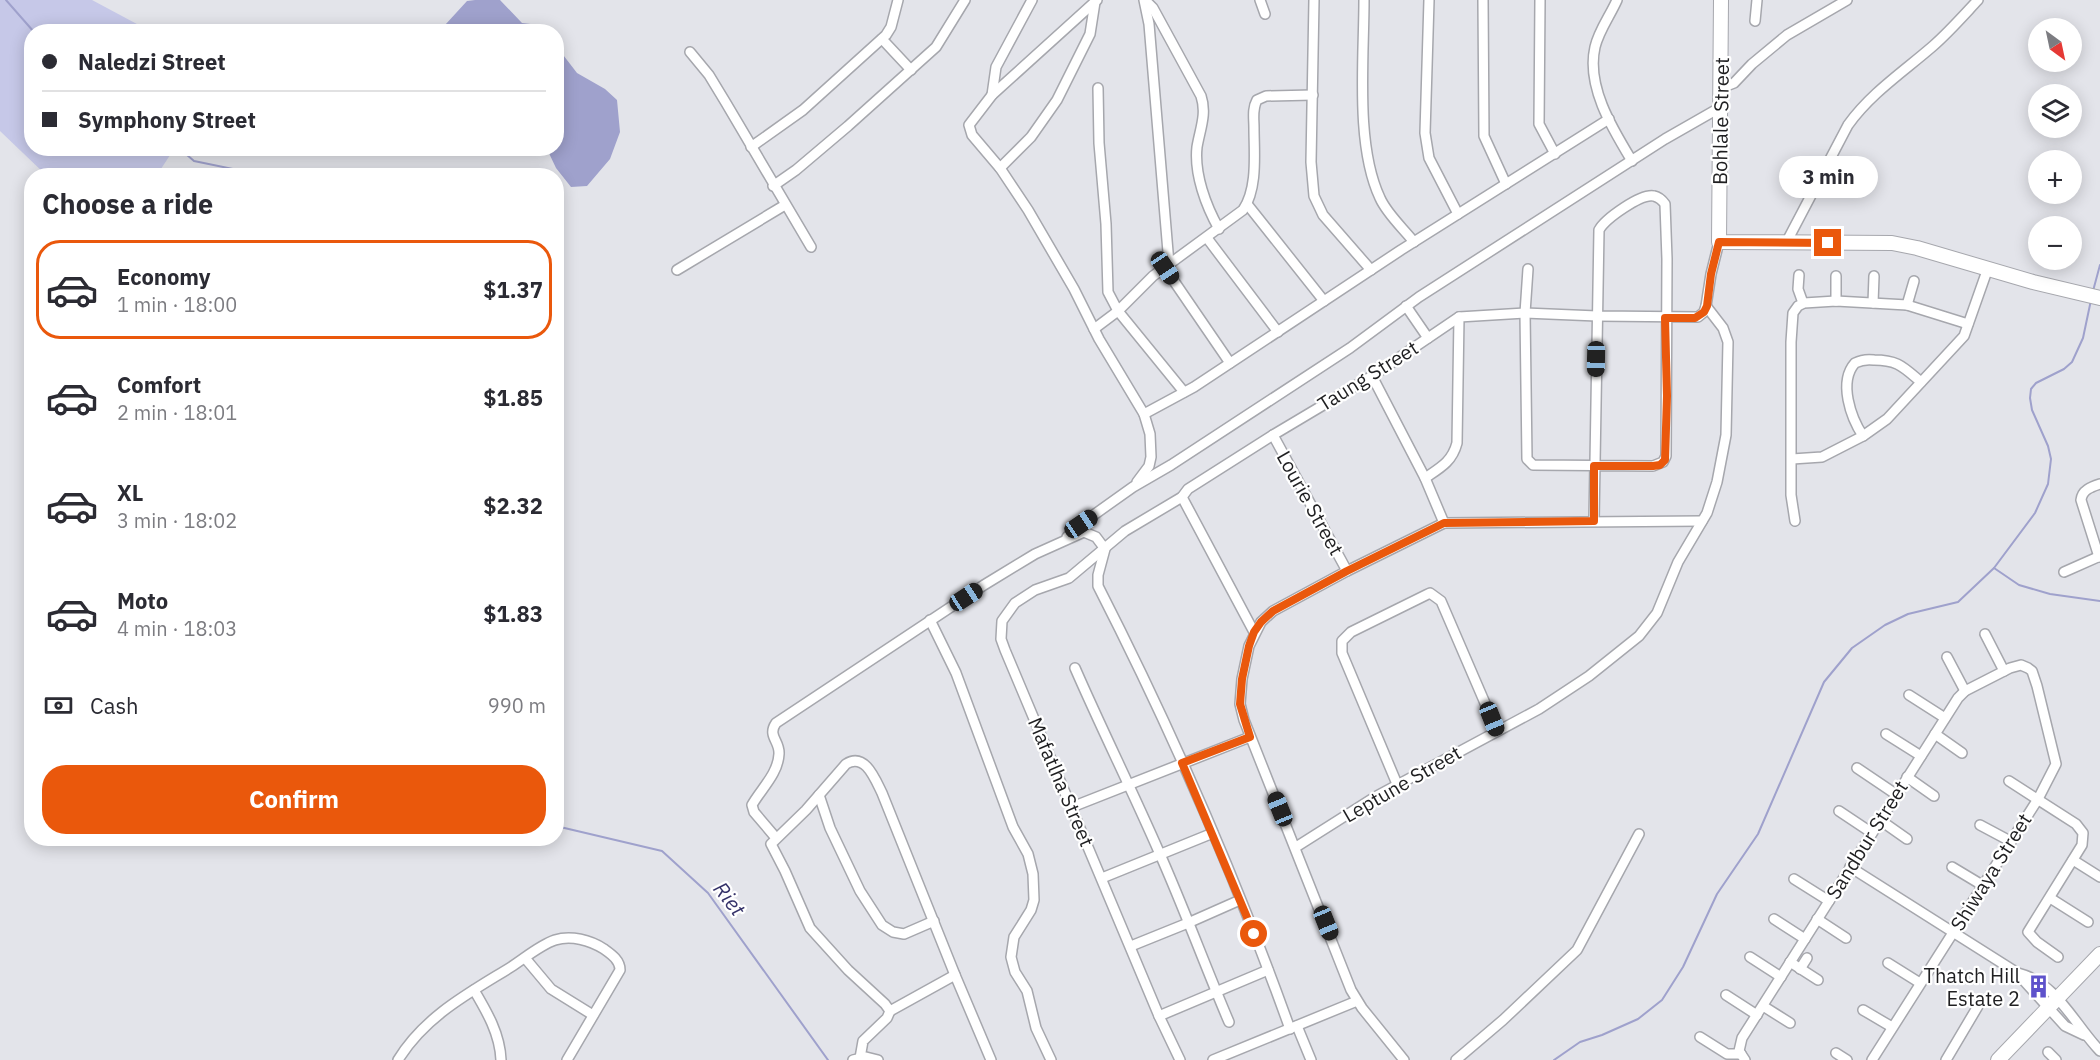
<!DOCTYPE html>
<meta charset="utf-8">
<style>
:root{--surface:#fff;--page:#f2f2f3;--text:#2b2b33;--muted:#7c7c81;--line:#e1e1e2;--accent:#ea580c}
body{margin:0;font-family:"IBM Plex Sans",sans-serif;background:var(--page);color:var(--text);height:100vh;display:flex;flex-direction:column;font-size:22px;white-space:nowrap}
*{box-sizing:border-box;margin:0}
p{font-size:20px;color:var(--muted)}
.icon{flex:none;width:33px;height:33px;fill:none;stroke:currentColor;stroke-width:2;stroke-linecap:round;stroke-linejoin:round}
.map{position:relative;flex:1;overflow:hidden}
.drawer{position:absolute;left:24px;top:168px;width:540px;height:678px;display:flex;flex-direction:column;background:var(--surface);border-radius:24px;box-shadow:0 3px 15px #0003}
.drawer>*{flex:none}
.banner{position:absolute;left:24px;top:24px;width:540px;height:132px;border-radius:24px;box-shadow:0 3px 15px #0003;display:grid;align-content:center;height:132px;padding:0 18px;background:var(--surface)}
.needle{width:39px;rotate:147deg}
.buttons{position:absolute;left:2028px;top:18px;display:grid;gap:12px}
.buttons a{display:grid;place-items:center;width:54px;height:54px;border-radius:50%;background:var(--surface);box-shadow:0 3px 15px #0003;font-size:30px}
.end{position:absolute;width:27px;height:27px;margin:-14px;border:8px solid #ea580c;background:#fff;box-shadow:0 0 0 3px #fff}
.from{border-radius:50%}
.bubble{position:absolute;height:42px;border-radius:21px;background:var(--surface);box-shadow:0 3px 15px #0003;font-size:20px;font-weight:700;line-height:42px;text-align:center}
.car{position:absolute;width:18px;height:36px;margin:-18px -9px;border-radius:8px;box-shadow:0 0 4px 2px #0007;background:linear-gradient(#222 24%,#8ab4d8 0 40%,#222 0 76%,#8ab4d8 0 86%,#222 0)}
.banner b{display:flex;align-items:center;gap:21px;height:57px;font-size:22px}
.banner b+b{border-top:2px solid var(--line)}
.banner i{width:15px;height:15px;background:var(--text)}
ul{padding:0;list-style:none}
li{display:flex;align-items:center;gap:18px;height:99px;margin:0 12px 9px;padding:0 6px;border:3px solid transparent;border-radius:24px}
li div{flex:1}
li b{display:block;font-size:22px}
li em{font-style:normal;font-weight:700}
li.on{border-color:var(--accent)}
li>.icon{width:54px;height:54px;stroke-width:1.5}
h2{padding:0 18px;font-size:27px;line-height:72px}
.pay{display:flex;align-items:center;gap:15px;height:66px;padding:0 18px;font-size:22px}
.pay p{margin-inline-start:auto}
.cta{display:flex;gap:12px;margin-top:auto;padding:12px 18px}
.cta a{flex:1;height:69px;border-radius:24px;background:var(--accent);color:#fff;font-size:24px;font-weight:700;line-height:69px;text-align:center}
.map>svg:first-child{display:block}
</style>
<div class="map">
<svg width="2100" height="1060" viewBox="0 0 2100 1060">
<rect width="100%" height="100%" fill="#e3e4ea"/>
<path fill="#c6c8e8" d="M0 0H92L150 31 32 32V148L174 149 157 175H46L0 131Z"/>
<g fill="#9fa1cc">
<path d="M475 0H500L522 23 539 25 545 31H448L445 25 467 1Z"/>
<path d="M557 47 577 73 605 89 617 100 620 132 610 159 587 186 571 187 556 168 547 149 556 148Z"/>
</g>
<g fill="none" stroke-linecap="round" stroke-linejoin="round">
<g stroke="#9fa1cc" stroke-width="2">
<path d="M6 0 34 32"/>
<path d="M179 148 194 161 267 176"/>
<path d="M2093 291 2100 265"/>
<path d="M1994 568 2019 585 2050 594 2100 601"/>
<path d="M556 826 662 851 708 893 828 1060"/>
<path d="M1554 1060 1580 1042 1602 1035 1638 1019 1662 1000 1683 967 1717 894 1758 834 1824 682 1852 648 1885 625 1908 614 1958 602 1994 568 2035 513 2048 484 2051 459 2048 446 2032 410 2030 398 2031 389 2036 383 2064 369 2072 362 2083 338 2091 300"/>
</g>
<defs>
<g id="street">
<path d="M1097 0 992 95 969 125 972 135 1000 168 1028 210 1074 289 1099 339 1144 414 1150 434 1151 457 1149 466 1137 482"/>
<path d="M1144 0 1149 24 1169 264"/>
<path d="M1145 0 1153 8 1201 96C1207 114 1200 129 1197 147 1194 174 1206 206 1219 229"/>
<path d="M1260 0 1265 14"/>
<path d="M1314 0 1311 162 1314 196 1323 215 1371 270"/>
<path d="M1364 0C1364 59 1355 145 1380 198 1387 214 1403 228 1414 242"/>
<path d="M1429 0 1425 133 1429 158 1458 214"/>
<path d="M1483 0 1484 136 1506 184"/>
<path d="M1540 0 1539 124 1555 154"/>
<path d="M1617 0C1610 16 1599 30 1595 47 1586 86 1612 128 1632 161"/>
<path d="M1755 21 1757 0"/>
<path d="M882 39 911 70"/>
<path d="M690 52 709 75 726 103 811 247"/>
<path d="M1098 88 1099 143 1106 224 1108 292 1118 311 1184 392"/>
<path d="M1721 88 1734 83 1752 64 1787 35 1847 0"/>
<path d="M992 95 996 67 1032 0"/>
<path d="M751 147 803 110 886 35 891 27 898 0"/>
<path d="M1000 168 1031 137 1057 100 1090 34 1095 2"/>
<path d="M773 186 796 170 848 126 936 47 965 0"/>
<path d="M1247 204 1324 301"/>
<path d="M1207 238 1278 332"/>
<path d="M1786 243 1848 125C1871 93 1903 72 1933 46 1949 32 1963 16 1978 0"/>
<path d="M1165 268 1230 363"/>
<path d="M1528 269 1525 313 1527 459 1533 465 1653 466 1663 462 1666 456 1667 259 1665 204C1662 200 1659 197 1654 196 1641 193 1605 219 1599 230L1594 521"/>
<path d="M677 270 785 205"/>
<path d="M1799 275 1798 289 1803 303"/>
<path d="M1836 276V301"/>
<path d="M1873 303 1874 276"/>
<path d="M1907 305 1914 281"/>
<path d="M1406 306 1428 338"/>
<path d="M1094 329 1118 311 1153 276 1243 210C1258 188 1254 153 1254 128 1254 118 1252 109 1257 100L1266 96 1313 95"/>
<path d="M1372 376 1425 478 1444 523"/>
<path d="M1144 414 1194 387 1401 250 1609 119"/>
<path d="M1273 435 1347 571"/>
<path d="M1863 436C1851 418 1838 382 1855 363 1861 360 1867 359 1874 360 1898 360 1903 367 1921 382"/>
<path d="M1792 459 1822 457 1863 436 1887 419 1964 336 1988 268"/>
<path d="M1425 478C1440 468 1452 462 1457 443L1459 317"/>
<path d="M1182 497 1254 632"/>
<path d="M1795 521 1791 495V342L1793 313 1798 306 1804 303 1836 301 1907 305 1968 324"/>
<path d="M1067 537 1081 524 1133 487 1171 465 1350 348 1419 297 1665 139 1721 107"/>
<path d="M2099 557 2081 500C2082 490 2091 487 2100 484"/>
<path d="M2064 572 2100 556"/>
<path d="M930 620 956 673 1013 827 1028 854 1033 874 1034 900 1031 910 1014 937 1011 957 1015 972 1027 991 1036 1028 1051 1060"/>
<path d="M1985 634 2004 671"/>
<path d="M1947 657 1965 691"/>
<path d="M1075 668C1102 730 1132 790 1159 852 1184 908 1205 966 1229 1022"/>
<path d="M1909 695 1945 718"/>
<path d="M1886 734 1921 756"/>
<path d="M1935 734 1962 753"/>
<path d="M1857 768 1897 795"/>
<path d="M1907 777 1934 796"/>
<path d="M2009 781 2076 824 2083 833 2082 845 2028 932 2037 942 2058 957"/>
<path d="M1397 784 1342 653V641L1351 632 1426 595 1430 593 1441 601 1497 731"/>
<path d="M819 795 830 828 860 891 882 925 893 932 904 934 934 921"/>
<path d="M1072 807 1250 737"/>
<path d="M1839 811 1872 833"/>
<path d="M1880 820 1907 839"/>
<path d="M1980 825 2010 841"/>
<path d="M776 838 754 812 752 805C761 789 778 774 779 754 780 741 767 736 776 723L984 585 1035 554 1084 532 1096 537 1105 549 1098 575V586C1171 729 1236 878 1290 1029"/>
<path d="M1296 847 1375 797 1539 709 1589 676 1639 636 1657 613 1678 562 1707 513 1717 482 1726 435 1728 342 1723 328 1706 306"/>
<path d="M2073 860 2100 877"/>
<path d="M1850 867 2016 972 2065 1026 2084 1035"/>
<path d="M1952 867 1982 885"/>
<path d="M1102 878 1213 833"/>
<path d="M1794 879 1829 901"/>
<path d="M2050 898 2088 922"/>
<path d="M1774 919 1805 939"/>
<path d="M1817 919 1846 938"/>
<path d="M1131 946 1188 923 1240 900"/>
<path d="M1750 957 1781 977"/>
<path d="M525 958 551 989 593 1015"/>
<path d="M1790 962 1818 980"/>
<path d="M1888 963 1920 983"/>
<path d="M1800 969 1807 958"/>
<path d="M2018 973C2057 983 2074 1024 2100 1051"/>
<path d="M474 990C487 1012 500 1034 501 1060"/>
<path d="M1726 995 1757 1015"/>
<path d="M1763 1006 1790 1023"/>
<path d="M1863 1010 1892 1027"/>
<path d="M890 1011 955 975"/>
<path d="M1159 1016 1268 970"/>
<path d="M1297 1026 1311 1060"/>
<path d="M1700 1037 1727 1054H1741"/>
<path d="M2048 1052 2056 1060"/>
<path d="M1836 1053 1847 1060"/>
<path d="M860 1058 863 1041 887 1018 890 1011 885 1004 848 970 810 928 785 871 771 844 806 810 846 764C865 752 875 779 882 793L955 975 991 1060"/>
<path d="M398 1060C425 1016 469 993 511 967 525 958 540 945 555 940 571 935 590 940 604 949 611 954 620 960 620 970L567 1060"/>
<path d="M853 1060 866 1057 878 1060"/>
<path d="M1180 1060 1159 1016 1005 650 1001 639 1002 621 1015 603 1035 590 1069 578 1125 531 1182 497 1188 489 1273 435 1372 376 1459 317 1525 313 1597 316 1698 317 1704 312 1706 306 1711 274 1719 242"/>
<path d="M1213 1060 1357 1001"/>
<path d="M1404 1060 1362 1008 1351 990 1244 720 1240 704 1242 679 1249 646 1261 622 1273 611 1347 571 1444 523 1702 521"/>
<path d="M1456 1060 1503 1020 1577 950 1639 834"/>
<path d="M1745 1060 1739 1051 1742 1038 1958 698 1965 691 2010 668 2021 665 2028 668 2032 671 2037 686 2056 764 2038 799 1872 1060"/>
<path d="M1946 1060 1978 1006"/>
</g>
<g id="secondary">
<path d="M1721 0 1719 242 1892 243 1917 248 2033 282 2100 298"/>
<path d="M1998 1060 2100 954"/>
</g>
</defs>
<use href="#street" stroke="#a6a7ad" stroke-width="12"/>
<use href="#secondary" stroke="#a6a7ad" stroke-width="16"/>
<use href="#street" stroke="#fff" stroke-width="9"/>
<use href="#secondary" stroke="#fff" stroke-width="14"/>
</g>
<g fill="none" stroke-linecap="round" stroke-linejoin="round">
<path stroke="#ea580c" stroke-width="8" d="M1254 934 1182 763 1250 737 1240 704 1242 679 1249 646 1254 632 1261 622 1273 611 1347 571 1444 523 1594 521V466H1653L1660 465 1665 460 1667 396 1665 318H1695L1704 312 1707 306 1711 274 1719 242 1828 243"/>
</g>
<defs>
<symbol id="building-bare" viewBox="-9 -9 18 18"><path d="M-4-6H4V6H1V3H-1V6H-4ZM-2.5-4.3h1.7v1.8h-1.7ZM.8-4.3h1.7v1.8H.8ZM-2.5-1h1.7V.8h-1.7ZM.8-1h1.7V.8H.8Z" fill="#5e52cb" stroke="#fff" stroke-width="2.5" paint-order="stroke"/></symbol>
</defs>
<g fill-rule="evenodd">
<use href="#building-bare" x="2022" y="970" width="33" height="33"/>
</g>
<g text-anchor="middle" stroke-width="4.5" stroke-linejoin="round" paint-order="stroke">
<g font-size="20" fill="#1f1f21" stroke="#fff">
<text transform="translate(1721 121) rotate(-89)" y="7">Bohlale Street</text>
<text transform="translate(1368 376) rotate(-32)" y="7">Taung Street</text>
<text transform="translate(1310 503) rotate(61)" y="7">Lourie Street</text>
<text transform="translate(1061 782) rotate(67)" y="7">Mafatlha Street</text>
<text transform="translate(1402 784) rotate(-30)" y="7">Leptune Street</text>
<text transform="translate(1867 840) rotate(-58)" y="7">Sandbur Street</text>
<text transform="translate(1991 872) rotate(-58)" y="7">Shiwaya Street</text>
</g>
<g font-size="20" fill="#1f1f21" stroke="#fff" text-anchor="end">
<text x="2020" y="983">Thatch Hill<tspan x="2020" dy="23">Estate 2</tspan></text>
</g>
<g font-size="21" font-style="italic" fill="#36336a" stroke="#fff">
<text transform="translate(729 899) rotate(52)" y="7">Riet</text>
</g>
</g>
</svg>
<div class="buttons">
<a><svg class="needle" viewBox="-14 -14 28 28"><path d="M0-13l5 13h-10z" fill="#e53935"/><path d="M0 13l5-13h-10z" fill="#7c7c81"/></svg></a>
<a><svg class="icon" aria-label="layers" viewBox="0 0 24 24"><path d="M12 4l9 5-9 5-9-5zM3 14l9 5 9-5"/></svg></a>
<a>+</a>
<a>−</a>
</div>
<i class="end from" style="left:1254px;top:934px"></i>
<i class="end" style="left:1828px;top:243px"></i>
<div class="bubble" style="left:1779px;top:156px;width:99px">3 min</div>
<i class="car" style="left:1165px;top:268px;rotate:146deg"></i>
<i class="car" style="left:1596px;top:359px;rotate:181deg"></i>
<i class="car" style="left:1081px;top:524px;rotate:56deg"></i>
<i class="car" style="left:966px;top:597px;rotate:57deg"></i>
<i class="car" style="left:1492px;top:719px;rotate:158deg"></i>
<i class="car" style="left:1280px;top:809px;rotate:338deg"></i>
<i class="car" style="left:1326px;top:923px;rotate:158deg"></i>
<div class="banner">
<b><i class="from"></i>Naledzi Street</b>
<b><i></i>Symphony Street</b>
</div>
<section class="drawer">
<h2>Choose a ride</h2>
<ul>
<li class="on"><svg class="icon" aria-label="car" viewBox="0 0 24 24"><path d="M5 17H2v-5l4-1 3-4h7l3 4 3 1v5h-3M9 17h6M6 11h13"/><circle cx="7" cy="17" r="2"/><circle cx="17" cy="17" r="2"/></svg><div><b>Economy</b><p>1 min · 18:00</p></div><em>$1.37</em></li>
<li><svg class="icon" aria-label="car" viewBox="0 0 24 24"><path d="M5 17H2v-5l4-1 3-4h7l3 4 3 1v5h-3M9 17h6M6 11h13"/><circle cx="7" cy="17" r="2"/><circle cx="17" cy="17" r="2"/></svg><div><b>Comfort</b><p>2 min · 18:01</p></div><em>$1.85</em></li>
<li><svg class="icon" aria-label="car" viewBox="0 0 24 24"><path d="M5 17H2v-5l4-1 3-4h7l3 4 3 1v5h-3M9 17h6M6 11h13"/><circle cx="7" cy="17" r="2"/><circle cx="17" cy="17" r="2"/></svg><div><b>XL</b><p>3 min · 18:02</p></div><em>$2.32</em></li>
<li><svg class="icon" aria-label="car" viewBox="0 0 24 24"><path d="M5 17H2v-5l4-1 3-4h7l3 4 3 1v5h-3M9 17h6M6 11h13"/><circle cx="7" cy="17" r="2"/><circle cx="17" cy="17" r="2"/></svg><div><b>Moto</b><p>4 min · 18:03</p></div><em>$1.83</em></li>
</ul>
<div class="pay"><svg class="icon" aria-label="cash" viewBox="0 0 24 24"><path d="M3 7h18v10H3z"/><circle cx="12" cy="12" r="2"/></svg>Cash<p>990 m</p></div>
<div class="cta"><a>Confirm</a></div>
</section>
</div>
